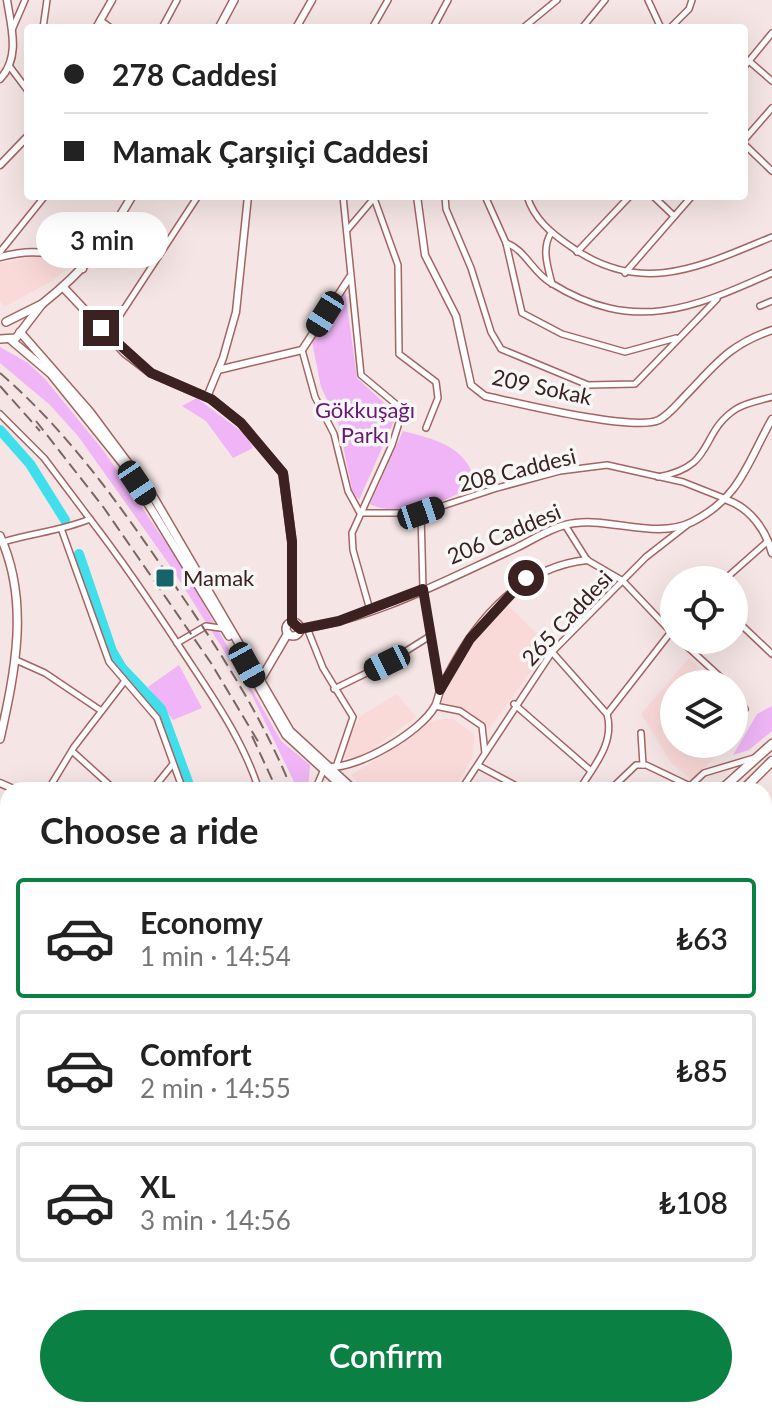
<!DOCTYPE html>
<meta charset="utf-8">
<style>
:root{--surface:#fff;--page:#f6f6f6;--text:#222;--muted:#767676;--line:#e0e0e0;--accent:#0b8043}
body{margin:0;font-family:Lato,sans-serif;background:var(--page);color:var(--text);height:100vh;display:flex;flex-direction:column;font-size:30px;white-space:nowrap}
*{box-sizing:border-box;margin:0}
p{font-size:26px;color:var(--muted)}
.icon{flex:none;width:44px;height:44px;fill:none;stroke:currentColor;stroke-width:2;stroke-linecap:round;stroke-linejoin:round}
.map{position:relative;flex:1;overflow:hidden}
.panel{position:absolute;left:0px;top:782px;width:772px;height:636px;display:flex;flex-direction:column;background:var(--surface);border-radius:24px 24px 0 0;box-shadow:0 8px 32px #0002}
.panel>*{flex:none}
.top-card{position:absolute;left:24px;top:24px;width:724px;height:176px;border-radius:8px;box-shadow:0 8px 32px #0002;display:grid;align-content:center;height:176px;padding:0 40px;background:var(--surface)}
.tools{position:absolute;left:660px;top:566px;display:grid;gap:16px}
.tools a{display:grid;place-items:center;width:88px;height:88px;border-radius:50%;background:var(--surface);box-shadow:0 8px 32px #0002;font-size:40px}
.end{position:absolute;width:36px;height:36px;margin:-18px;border:10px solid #3b2120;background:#fff;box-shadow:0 0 0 4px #fff}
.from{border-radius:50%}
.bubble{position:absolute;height:56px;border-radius:28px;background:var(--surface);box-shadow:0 8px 32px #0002;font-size:26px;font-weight:600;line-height:56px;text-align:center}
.car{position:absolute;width:24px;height:48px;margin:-24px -12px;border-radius:10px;box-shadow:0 0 6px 2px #0007;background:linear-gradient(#222 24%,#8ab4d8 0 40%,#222 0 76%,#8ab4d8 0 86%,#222 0)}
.top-card b{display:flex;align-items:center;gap:28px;height:76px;font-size:30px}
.top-card b+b{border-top:2px solid var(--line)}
.top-card i{width:20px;height:20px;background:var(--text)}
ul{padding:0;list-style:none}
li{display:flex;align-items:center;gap:24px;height:120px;margin:0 16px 12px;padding:0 24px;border:4px solid var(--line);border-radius:8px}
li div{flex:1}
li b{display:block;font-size:30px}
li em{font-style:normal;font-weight:600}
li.current{border-color:var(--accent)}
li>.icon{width:72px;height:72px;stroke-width:1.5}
h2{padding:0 40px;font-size:36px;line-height:96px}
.button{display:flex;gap:16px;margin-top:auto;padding:16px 40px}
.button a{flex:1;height:92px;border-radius:48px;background:var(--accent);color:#fff;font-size:32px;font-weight:600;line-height:92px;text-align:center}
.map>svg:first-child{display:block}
</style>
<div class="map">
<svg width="772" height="1418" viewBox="0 0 772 1418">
<rect width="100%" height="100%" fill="#f5e6e5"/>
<g fill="#fadad8">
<path d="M34 257 60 259 65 270 52 281 4 307 0 300V263Z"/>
<path d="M506 603 549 646 489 729 472 713 442 702V695L482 629Z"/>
<path d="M689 658 716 684H674V744H728L692 779 672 764 641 714Z"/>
<path d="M397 694 416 717 374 748 356 757 340 758 360 716Z"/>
<path d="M452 718 474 734 473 756 454 790H365L351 775 402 744 431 721Z"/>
</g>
<g fill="#efb5f6">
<path d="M345 291 357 378 394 412V421L359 500 353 493 338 422 321 387 312 342Z"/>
<path d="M0 347 28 363 45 379 103 450 183 568 281 741 310 765 308 790H298L252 695 169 564 78 436 50 405 0 363Z"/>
<path d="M197 398 246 435 253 448 233 458 206 421 182 406Z"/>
<path d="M403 431C433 439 467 446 474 480 461 502 392 518 370 504Z"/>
<path d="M179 665 202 708 173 720 148 687Z"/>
<path d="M772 706V731L749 750 733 755 757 714Z"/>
<path d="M340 1410H412L409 1418H341Z"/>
<path d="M497 1410H554L555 1418H493Z"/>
</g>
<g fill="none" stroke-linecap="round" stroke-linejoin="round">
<g stroke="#41dfec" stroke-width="10">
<path d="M0 430 30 464 65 520"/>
<path d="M79 554 112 651 122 668 161 709 191 790"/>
<path d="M609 1410 627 1418"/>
</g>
<defs>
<g id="minor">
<path d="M648 0 661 28"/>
<path d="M100 20 111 28"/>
<path d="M43 28 47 0"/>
<path d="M162 28 177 0"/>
<path d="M372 28 388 0"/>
<path d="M433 28 448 0"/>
<path d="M523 28 557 0"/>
<path d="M582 28 605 0"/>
<path d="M670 28 689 9 692 0"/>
<path d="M12 30 25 0"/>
<path d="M749 61 772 81"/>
<path d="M10 67 28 91"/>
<path d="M744 67 772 33"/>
<path d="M744 140 772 108"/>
<path d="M744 144 772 171"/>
<path d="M343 196 361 375 403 410 392 445 352 533 353 550 370 610"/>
<path d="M445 196 446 209 471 268 491 332 501 349 588 385 635 384 717 299"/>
<path d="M485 196 506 243 522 313 562 334 625 352 676 338"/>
<path d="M527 196C534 219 551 233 570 246 641 297 699 267 772 237"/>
<path d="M653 196 674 216"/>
<path d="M374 198 398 265 399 354 436 382 438 398 426 428"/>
<path d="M348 229 375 197"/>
<path d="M551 233C541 249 548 267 552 284"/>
<path d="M506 243C525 249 533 273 551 283 633 334 692 309 772 273"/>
<path d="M0 252 45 196"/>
<path d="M577 252 630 196"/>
<path d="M625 273 692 196"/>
<path d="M760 306 772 301"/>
<path d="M107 335 198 196"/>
<path d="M302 350 315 397 334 434 348 491 360 513H421L497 488 560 471 607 465 683 482 726 499"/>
<path d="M0 414 44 458 90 519"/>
<path d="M658 477C717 466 698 434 736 409 745 403 761 400 772 397"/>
<path d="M421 513 423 589 440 690"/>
<path d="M565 525 587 560 623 581 674 635"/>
<path d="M62 531 109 662 157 718 183 790"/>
<path d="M3 542C32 533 61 531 90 519 124 563 155 609 185 655 214 699 243 740 259 790"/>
<path d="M724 580 768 541"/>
<path d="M734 618 772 654"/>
<path d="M307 628 323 668 353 717 336 767"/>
<path d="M680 640 728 684"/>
<path d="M177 643 206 626 227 629"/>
<path d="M552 652 607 714C615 743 594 766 579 790"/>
<path d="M16 660 45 673 100 710"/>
<path d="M334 689 387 663 430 636"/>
<path d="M734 691 745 709"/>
<path d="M514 704 591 771"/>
<path d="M435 706 460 711 482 726 485 753"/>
<path d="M607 714 674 628"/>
<path d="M641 733 643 765"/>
<path d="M72 751 115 790"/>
<path d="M479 766 524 790"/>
<path d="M48 790 74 747 124 682"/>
<path d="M152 790 173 764"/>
<path d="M315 790 324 769"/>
<path d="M461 790 552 652 646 557 687 525"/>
<path d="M610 790 636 765H646L690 786 704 773 754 758"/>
<path d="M764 872 772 864"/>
<path d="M764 921 772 915"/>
<path d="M0 1041 8 1042"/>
<path d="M764 1114 772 1116"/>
<path d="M0 1191 8 1192"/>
<path d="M764 1209 772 1200"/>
<path d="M764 1256 772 1269"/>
<path d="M8 1340 3 1364 8 1409"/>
<path d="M764 1340 772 1344"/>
<path d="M8 1410 9 1418"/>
<path d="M67 1410 68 1418"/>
<path d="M146 1410 161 1418"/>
<path d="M307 1410 308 1418"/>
<path d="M466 1410 478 1418"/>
<path d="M584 1410 597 1418"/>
<path d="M174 1418 177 1410"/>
<path d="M248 1418 252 1410"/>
<path d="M598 1418 600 1410"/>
</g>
<g id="tertiary">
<path d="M96 28 112 0"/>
<path d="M296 28 312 0"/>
<path d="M0 79C21 57 11 27 7 0"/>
<path d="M0 165 28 136"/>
<path d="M417 196 425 255 456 316 471 385 485 396C517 403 634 432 659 420 670 414 678 403 686 395 717 363 729 345 772 330"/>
<path d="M0 257C29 249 59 250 83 269"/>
<path d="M218 370 302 350 350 277"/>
<path d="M207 397 223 358 236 312 248 196"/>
<path d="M727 500C750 508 766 530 772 553"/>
<path d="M300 629C375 619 447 579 516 548 531 541 548 529 565 525 604 514 654 541 692 522 741 497 747 463 772 419"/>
<path d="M330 767C359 768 421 732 435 706 438 701 438 694 441 689 469 628 517 567 587 560"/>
<path d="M0 783 16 790"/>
<path d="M0 1100 8 1049"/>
<path d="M710 1410 727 1418"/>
</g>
<g id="secondary">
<path d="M219 28 234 0"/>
<path d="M63 287 125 353 151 373 211 399 241 423 283 473 292 542V622"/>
<path d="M42 304C87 268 103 246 132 196"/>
<path d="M0 536C30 601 15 672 0 739"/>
<circle cx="293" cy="629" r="7"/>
<path d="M261 679 288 633"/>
</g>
<g id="primary">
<path d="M6 322 40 305"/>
<path d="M20 332 90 412 154 498 290 731 354 790"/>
<path d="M0 339 16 338 42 304"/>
<path d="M11 340 51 374 125 466 229 636"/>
<path d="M250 671 286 735 346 790"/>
</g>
<g id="trunk">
<path d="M721 790 772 744"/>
<path d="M743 790 772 761"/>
<path d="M562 1410 563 1418"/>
<path d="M576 1410 578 1418"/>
</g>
</defs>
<use href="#minor" stroke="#a36562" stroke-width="8"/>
<use href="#tertiary" stroke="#a36562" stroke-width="9"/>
<use href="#secondary" stroke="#a36562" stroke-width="10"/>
<use href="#primary" stroke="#a36562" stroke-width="10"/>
<use href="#trunk" stroke="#a36562" stroke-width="11"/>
<use href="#minor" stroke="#fff" stroke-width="5"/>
<use href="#tertiary" stroke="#fff" stroke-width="6"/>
<use href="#secondary" stroke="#fff" stroke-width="7"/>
<use href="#primary" stroke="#fff" stroke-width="7"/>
<use href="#trunk" stroke="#fff" stroke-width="8"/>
<g stroke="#7b6564" stroke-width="2" stroke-dasharray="12 6" stroke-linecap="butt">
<path d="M0 373C67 431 117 501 167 574 215 644 260 711 292 790"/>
<path d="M0 386 40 431"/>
<path d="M36 421 104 508 211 663 259 743"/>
<path d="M252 736 277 790"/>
<path d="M658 1410 670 1418"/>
<path d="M676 1410 689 1418"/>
</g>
</g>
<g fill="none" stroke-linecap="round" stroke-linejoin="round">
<path stroke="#3b2120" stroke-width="10" d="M101 328 151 373 211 399 241 423 283 473 292 542V622L300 629 339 621 423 589 440 690 470 639 526 578"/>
</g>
<rect fill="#15646a" stroke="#f7f7f7" stroke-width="3" x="155" y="568" width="20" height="20" rx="4"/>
<g text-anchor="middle" stroke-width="7" stroke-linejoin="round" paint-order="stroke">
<g font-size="22" fill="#3b2120" stroke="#f7f7f7">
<text transform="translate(542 387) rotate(12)" y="8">209 Sokak</text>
<text transform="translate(517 470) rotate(-14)" y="8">208 Caddesi</text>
<text transform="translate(504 534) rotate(-23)" y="8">206 Caddesi</text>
<text transform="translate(567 618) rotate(-47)" y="8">265 Caddesi</text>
</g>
<g font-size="22" fill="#681773" stroke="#f7f7f7">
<text x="365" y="418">Gökkuşağı<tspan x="365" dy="25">Parkı</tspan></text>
</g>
<g font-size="22" fill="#3b2120" stroke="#f7f7f7" text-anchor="start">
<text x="183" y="586">Mamak</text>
</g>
</g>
</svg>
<div class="tools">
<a><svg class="icon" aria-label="locate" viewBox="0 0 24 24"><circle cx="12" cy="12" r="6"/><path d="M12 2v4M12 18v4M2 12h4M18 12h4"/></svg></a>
<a><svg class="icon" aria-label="layers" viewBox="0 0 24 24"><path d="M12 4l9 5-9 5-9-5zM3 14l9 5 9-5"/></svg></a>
</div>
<i class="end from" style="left:526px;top:578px"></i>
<i class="end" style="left:101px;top:328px"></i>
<div class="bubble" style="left:36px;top:212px;width:132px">3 min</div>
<i class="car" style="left:325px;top:314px;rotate:212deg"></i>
<i class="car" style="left:137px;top:483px;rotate:146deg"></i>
<i class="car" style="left:421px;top:513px;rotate:71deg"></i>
<i class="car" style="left:387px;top:663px;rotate:244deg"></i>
<i class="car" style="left:247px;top:665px;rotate:151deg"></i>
<div class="top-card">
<b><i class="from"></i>278 Caddesi</b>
<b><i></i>Mamak Çarşıiçi Caddesi</b>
</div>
<section class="panel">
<h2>Choose a ride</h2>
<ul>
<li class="current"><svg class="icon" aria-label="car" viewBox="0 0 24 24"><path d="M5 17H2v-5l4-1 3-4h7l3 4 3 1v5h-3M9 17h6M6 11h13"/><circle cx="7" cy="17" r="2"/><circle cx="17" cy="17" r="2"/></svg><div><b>Economy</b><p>1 min · 14:54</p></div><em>₺63</em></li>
<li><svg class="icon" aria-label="car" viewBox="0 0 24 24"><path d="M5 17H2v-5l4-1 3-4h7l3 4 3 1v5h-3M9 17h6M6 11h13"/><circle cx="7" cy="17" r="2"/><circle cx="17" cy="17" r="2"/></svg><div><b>Comfort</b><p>2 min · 14:55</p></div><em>₺85</em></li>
<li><svg class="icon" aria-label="car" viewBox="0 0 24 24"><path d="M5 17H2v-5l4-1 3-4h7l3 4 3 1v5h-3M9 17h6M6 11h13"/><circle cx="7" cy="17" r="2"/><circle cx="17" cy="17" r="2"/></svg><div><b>XL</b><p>3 min · 14:56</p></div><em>₺108</em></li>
</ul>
<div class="button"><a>Confirm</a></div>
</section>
</div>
